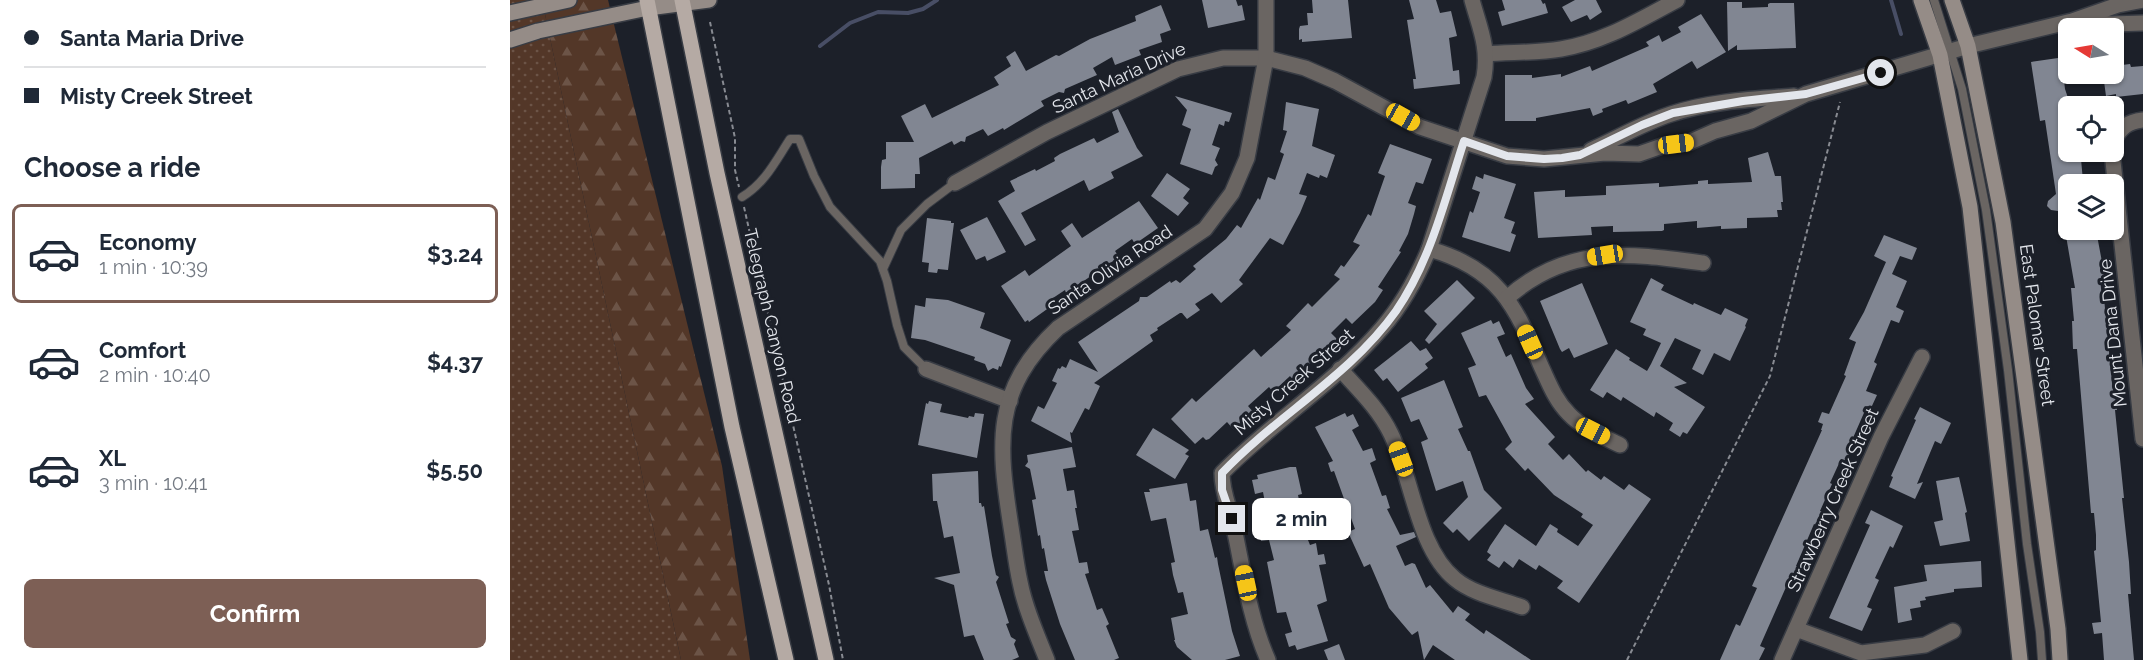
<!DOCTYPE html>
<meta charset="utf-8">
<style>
:root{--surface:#fff;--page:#f2f2f3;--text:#1f2937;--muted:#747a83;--line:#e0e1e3;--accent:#7d5f55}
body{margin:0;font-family:Raleway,sans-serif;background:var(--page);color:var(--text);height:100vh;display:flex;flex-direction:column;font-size:22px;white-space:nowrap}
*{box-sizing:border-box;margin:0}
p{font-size:20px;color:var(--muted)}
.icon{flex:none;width:33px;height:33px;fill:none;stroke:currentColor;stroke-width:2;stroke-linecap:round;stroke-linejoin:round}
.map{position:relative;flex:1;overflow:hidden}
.panel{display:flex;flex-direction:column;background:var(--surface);width:510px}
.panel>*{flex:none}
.banner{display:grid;align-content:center;height:132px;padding:0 24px;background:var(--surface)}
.needle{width:39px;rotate:281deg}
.tools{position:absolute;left:1548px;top:18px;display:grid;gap:12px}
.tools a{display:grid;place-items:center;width:66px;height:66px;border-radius:9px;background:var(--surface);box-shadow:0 2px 4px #0004;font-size:30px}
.end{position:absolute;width:27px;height:27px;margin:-14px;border:8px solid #e3e6ec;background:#111;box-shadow:0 0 0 3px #111}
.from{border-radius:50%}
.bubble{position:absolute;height:42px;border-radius:9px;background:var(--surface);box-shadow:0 2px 4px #0004;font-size:20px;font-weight:700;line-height:42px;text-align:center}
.car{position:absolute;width:18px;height:36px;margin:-18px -9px;border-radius:8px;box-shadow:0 0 4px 2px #0007;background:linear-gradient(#f5c518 24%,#345 0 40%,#f5c518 0 76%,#345 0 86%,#f5c518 0)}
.banner b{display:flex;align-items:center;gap:21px;height:57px;font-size:22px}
.banner b+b{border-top:2px solid var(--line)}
.banner i{width:15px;height:15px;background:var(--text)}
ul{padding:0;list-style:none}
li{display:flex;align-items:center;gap:18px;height:99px;margin:0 12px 9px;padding:0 12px;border:3px solid transparent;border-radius:9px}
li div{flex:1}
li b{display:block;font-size:22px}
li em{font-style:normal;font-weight:700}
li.active{border-color:var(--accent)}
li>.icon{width:54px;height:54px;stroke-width:1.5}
h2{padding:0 24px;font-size:27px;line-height:72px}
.primary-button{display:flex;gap:12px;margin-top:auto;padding:12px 24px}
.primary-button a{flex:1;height:69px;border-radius:9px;background:var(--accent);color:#fff;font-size:24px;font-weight:700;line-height:69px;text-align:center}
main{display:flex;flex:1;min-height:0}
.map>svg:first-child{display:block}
</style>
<main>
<section class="panel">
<div class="banner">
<b><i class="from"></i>Santa Maria Drive</b>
<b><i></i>Misty Creek Street</b>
</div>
<h2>Choose a ride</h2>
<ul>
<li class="active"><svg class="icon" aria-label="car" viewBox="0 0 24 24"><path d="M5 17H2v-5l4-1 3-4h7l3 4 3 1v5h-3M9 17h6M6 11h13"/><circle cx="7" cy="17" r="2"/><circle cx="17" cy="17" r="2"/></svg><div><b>Economy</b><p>1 min · 10:39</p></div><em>$3.24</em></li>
<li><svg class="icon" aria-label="car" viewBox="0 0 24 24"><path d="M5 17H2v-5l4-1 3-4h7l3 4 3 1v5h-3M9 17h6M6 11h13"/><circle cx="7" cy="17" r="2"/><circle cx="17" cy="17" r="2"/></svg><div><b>Comfort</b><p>2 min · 10:40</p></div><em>$4.37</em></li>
<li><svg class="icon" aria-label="car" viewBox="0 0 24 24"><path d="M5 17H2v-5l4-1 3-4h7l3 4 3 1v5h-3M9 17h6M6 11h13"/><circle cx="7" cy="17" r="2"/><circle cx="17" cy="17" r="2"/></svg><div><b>XL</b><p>3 min · 10:41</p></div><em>$5.50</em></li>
</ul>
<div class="primary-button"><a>Confirm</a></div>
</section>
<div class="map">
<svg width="1633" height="660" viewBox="0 0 1633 660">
<defs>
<pattern id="grass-dots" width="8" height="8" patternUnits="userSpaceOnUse" patternTransform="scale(1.5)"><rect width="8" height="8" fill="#533728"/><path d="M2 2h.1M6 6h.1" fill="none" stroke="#6c5447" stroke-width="1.8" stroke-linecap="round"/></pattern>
<pattern id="forest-firs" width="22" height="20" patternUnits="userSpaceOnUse" patternTransform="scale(1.5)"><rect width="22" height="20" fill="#533728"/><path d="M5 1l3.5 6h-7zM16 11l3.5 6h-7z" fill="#6c5447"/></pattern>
</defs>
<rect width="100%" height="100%" fill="#1c2029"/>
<path fill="url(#grass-dots)" d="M0 0H32L171 660H0Z"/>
<path fill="url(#forest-firs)" d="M32 0H98L212 466 240 660H171Z"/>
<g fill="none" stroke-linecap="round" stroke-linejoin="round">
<g stroke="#484e65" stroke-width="4">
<path d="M1381 0 1391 34"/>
<path d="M310 46 340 23 368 12 398 13 413 9 427 0"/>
</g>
</g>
<g fill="#818692">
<path d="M692 0H726L728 6 732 5 735 20 698 28Z"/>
<path d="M802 0H838L842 38 792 42V39L789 40V29L790 26 798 25 797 13H803Z"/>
<path d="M899 0H926L930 13 941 11 947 36 939 38 943 71 949 70 950 84 904 89 903 79H906L897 20 904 19Z"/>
<path d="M992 0H1031L1033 4 1035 3 1038 13 992 26 988 12 995 10Z"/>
<path d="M1065 0H1086L1092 12 1080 20 1077 15 1061 22 1052 7Z"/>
<path d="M1217 2H1232V8L1258 7V4L1260 3H1284L1286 48 1227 50V45L1218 51Z"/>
<path d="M651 5 661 30 650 34 652 42 629 50 631 55 605 65 602 57 583 68 587 75 555 89 554 93 549 92 531 101 534 106 494 130 493 128 478 136 473 129 456 137 455 142 451 141 444 145 442 141 409 158 410 174H405V188L371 189V167L372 160 376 159V142H404L391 116 415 104 422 118 489 85 484 77 501 66 496 57 505 51 516 71 546 55 549 56 580 39 626 21 625 16Z"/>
<path d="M1191 14 1216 52 1187 69 1182 61 1143 84 1147 92 1118 104 1116 100 1092 109 1093 112 1083 116 1080 108 1026 118V121H995V75H1022V78L1051 74V77L1080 66 1082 71 1139 46 1136 42 1149 35 1152 42 1171 32 1168 27Z"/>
<path d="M1548 58V63H1552L1555 89 1558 98V155L1568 154 1569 159H1571L1573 181 1558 183V217L1549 218 1548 211 1541 210 1537 206 1538 201 1546 194 1535 120 1530 121 1521 62Z"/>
<path d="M1620 64 1621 67 1633 66V94L1606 97V94L1596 96 1593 74H1604V66Z"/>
<path d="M665 96 722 113 719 122 715 121 714 126 709 124 702 145 710 148 705 160 708 165 705 167 702 175 670 164 681 129 672 125 677 110Z"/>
<path d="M776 102 809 109 802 146 825 155 817 178 810 175 809 178 797 173 789 194 797 196 790 213 773 245 760 238 729 280 733 284 711 303 702 293 685 304 690 310 677 319 672 313H670L647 328 648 330 640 335 643 341 584 383 590 386 579 410 575 408 562 433 560 432 562 443 521 421 528 406 534 409 547 383 542 381 548 368 550 369 552 366 556 368 560 359 588 372 568 342 629 301 630 297H637L660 281 661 283 666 280 670 283 686 269 683 266 716 239 727 225 731 228 748 198 750 200 758 177 765 180 774 154 770 152 777 131 773 130Z"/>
<path d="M608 109 627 148 633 156 601 172 604 178 579 191 574 180 511 213 526 240 515 246 488 201 505 191 500 181 525 169 526 171 545 161 544 158 550 154 584 138 587 143 609 132 602 112Z"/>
<path d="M880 144 922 159 913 184 906 182 898 203 906 206 904 214 898 234 889 251 891 252 868 287 873 290 865 302 842 324 836 318 821 333 827 339 783 380 780 376 763 392 759 387 738 406 744 413 724 430 717 422 699 439 696 440 693 437 685 444 661 419 682 398 686 402 744 349 751 357 781 330 776 326 798 303 802 307 830 279 824 275 831 265 834 267 850 245 843 242 858 214 861 216 875 176 868 173Z"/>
<path d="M1258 152 1265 176H1271L1273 202H1271L1272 210H1267L1268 217 1237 218V228L1211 229V226L1187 228V221L1154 224V230L1152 231 1103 232V226L1081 227 1082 235 1028 238 1024 192 1055 190V197L1096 195V186L1149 183V187L1188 184V181L1198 180V184L1242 182 1238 158Z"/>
<path d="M657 173 680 189 673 198 679 203 668 216 641 196Z"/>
<path d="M974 174 1006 184 994 218 1005 222 1001 233 1006 235 1000 252 952 237 960 211 963 213 970 192 962 189 966 176 973 179Z"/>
<path d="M629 201 648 228 625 244 622 239 605 251 609 257 556 293 555 290 537 302 540 307 519 322 518 320 515 322 491 286 515 270 519 276 561 246 551 231 562 223 572 238Z"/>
<path d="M477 217 496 252 477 261 475 256 466 260 450 230Z"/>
<path d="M417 218 441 221V223H444L438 270 428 269 427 273 418 272 419 263 412 262Z"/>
<path d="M1555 230H1586L1592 262 1594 278H1590L1592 298H1594L1602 383 1604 395H1605L1607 410H1605L1614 498H1612L1619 562 1621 594H1618L1624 660H1594L1592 633 1584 634 1582 623 1591 622 1584 551 1586 550V535L1584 513H1581L1567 349H1563L1562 321H1564L1561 288H1565Z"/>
<path d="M1374 235 1407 248 1402 260 1390 256 1382 274 1397 281 1386 307 1394 311 1389 323 1381 320 1364 362 1367 364 1356 391 1367 395 1361 408 1357 406 1339 447 1342 449 1336 461 1331 459 1320 483 1322 484 1310 511 1315 513 1309 526 1304 524 1286 566 1291 568 1285 580 1280 578 1250 646 1255 648 1249 660H1210L1226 624 1230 626 1247 588 1242 586 1312 430H1311L1313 424 1308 422 1312 412 1319 414 1336 376 1334 375 1346 342 1339 339 1354 312 1376 262 1364 256Z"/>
<path d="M1141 278 1154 285 1151 290 1183 305 1184 303 1211 315 1215 308 1238 319 1235 326 1236 327 1220 361 1204 353 1193 375 1182 369 1191 350 1165 338 1150 366 1177 383 1164 387 1195 407 1177 434 1173 432 1170 437 1159 430 1163 423 1146 412 1144 417 1113 397 1111 401 1097 392 1093 398 1080 390 1106 349 1120 358 1119 360 1137 371 1141 364 1151 343 1133 335 1136 329 1120 322Z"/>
<path d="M947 280 965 298 919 344 915 340 927 324 914 311Z"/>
<path d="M1072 283 1098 344 1064 358 1059 348 1052 352 1050 349 1030 301Z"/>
<path d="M416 298 438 300 475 313 470 328 501 340 491 367 489 366 488 370 483 368 478 371 475 364 464 360 465 357 415 340 401 338 405 305 415 307Z"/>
<path d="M981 320 983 324 989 321 995 334 987 337 996 357 1001 354 1016 388 1024 399 1015 404 1045 437 1038 444 1053 460 1059 454 1076 472 1078 470 1091 480 1094 476 1114 490 1119 484 1141 499 1069 603 1047 588 1053 581 1029 565 1026 570 1009 559 1003 568 994 561 989 568 977 560 981 555 977 552 980 546 995 524 1026 546 1040 524 1048 529 1047 532 1068 546 1083 525 1071 517 1073 514 1044 495 1018 468 1015 471 995 449 1002 442 976 395 969 397 958 368 966 365 951 333Z"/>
<path d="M901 341 910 351 916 348 923 358 915 364 918 368 888 392 877 378 873 381 864 370Z"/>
<path d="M934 380 953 427 948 429 958 451H960L974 490 992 508 959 541 947 529 943 533 933 523 958 497 953 481 926 491 911 442 918 439 909 419 901 422 891 398Z"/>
<path d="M419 401 432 404 430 412 458 418 459 416 464 417 465 413 474 414 467 458 408 445 416 403 418 404Z"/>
<path d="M1410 407 1441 423 1431 444 1425 441 1407 484 1413 482 1405 499 1379 487 1383 477 1381 476 1406 420 1404 419Z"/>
<path d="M835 413 837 417 843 414 849 426 842 430 853 451 862 448 866 460 860 463 872 496 876 495 880 508 877 509 890 535 904 532 906 537 886 546 895 566 902 563 905 564 916 588 920 585 943 613 948 606 960 614 955 620 974 634 976 630 1021 660H945L923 645 914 660 908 631 902 635 879 608 860 564 854 567 838 532 845 529 824 471 821 472 818 463 823 461 805 427Z"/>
<path d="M643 428 679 450 675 454 679 456 665 479 626 455Z"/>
<path d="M562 447 566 467 553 469 557 491 564 490 567 508H565L569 530 562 531 569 563 577 562 579 573 575 574 587 610 592 608 599 624 596 626 609 658 604 660H565L550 624 536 580 534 571H538L534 548 532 549 530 535 528 536 522 500 526 499 520 469 515 466 518 462 517 455Z"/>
<path d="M780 467H786L792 494 788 495 796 535 800 545 806 543 808 555 814 554 816 564 809 565 817 601 807 605 818 641 787 650 785 645 779 647 775 634 782 632 776 612 767 613 757 562 764 560 759 540 751 541 746 516 757 513 753 492 745 494 742 480 748 479 747 475Z"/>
<path d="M468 471 469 503H471L472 507 474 506 482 556 486 575 489 577 486 582 499 623 496 624 501 637 506 640 504 644 509 657 502 660H474L464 635 454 637 444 585 424 578 450 573 443 536 434 538 427 501H423L422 474Z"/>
<path d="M1449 477 1457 512 1455 513 1460 541 1430 546 1424 522 1433 520 1426 481Z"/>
<path d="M677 483 680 501 686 500 690 531 698 529 700 537 705 558 707 557 708 564 722 631 730 656 715 660H682L667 647 664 640H665L661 618 678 614 673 592 668 593 663 575 661 563 665 562 656 518 641 521 634 492H640L639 489Z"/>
<path d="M1361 510 1393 526 1383 548 1380 546 1365 578 1369 580 1357 607 1362 609 1352 631 1319 618 1360 525 1355 523Z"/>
<path d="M1471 561 1472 587 1444 589V592L1415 597 1416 600 1410 601 1411 607 1400 609 1402 620 1388 623 1384 587 1417 581 1414 565Z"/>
<path d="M829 644 835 660H818L814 650Z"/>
</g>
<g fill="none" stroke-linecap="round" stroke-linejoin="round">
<defs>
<g id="service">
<path d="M1424 0 1452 89 1476 210 1498 370 1517 544 1530 632 1532 660"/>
<path d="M232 197C255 183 265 162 280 139H289L304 176 320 207 370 261 377 281 387 325 394 347 416 369"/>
<path d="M373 269 391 230 417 204 445 183"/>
</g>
<g id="minor">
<path d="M1568 22 1602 24 1633 23"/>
<path d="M976 54C1000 52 1027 53 1051 49 1094 42 1129 20 1167 0"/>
<path d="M1604 141C1610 127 1618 122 1633 120"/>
<path d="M1081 150C1108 138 1133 123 1161 114 1200 101 1244 99 1284 96"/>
<path d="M1602 152 1633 439"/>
<path d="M445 183 537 132 668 69 713 58H756L795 68 825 81 910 127 997 156 1034 159 1095 153 1129 154 1152 146 1180 142 1205 131 1241 121 1296 94 1458 46 1562 21 1608 5 1633 0"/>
<path d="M919 249C988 268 1005 305 1031 366 1039 383 1045 400 1059 414 1072 428 1092 436 1110 445"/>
<path d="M997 298C1058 244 1119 253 1193 263"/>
<path d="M416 369 500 401"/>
<path d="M830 369C849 390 869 409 881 434 902 477 907 548 945 579 963 594 990 599 1012 607"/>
<path d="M1286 629 1351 653 1415 645 1443 631"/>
<path d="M537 660C527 635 515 608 510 582 506 564 504 545 501 527 488 444 482 390 548 328L695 229 722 193 737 158 756 58V0"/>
<path d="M758 660C739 617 733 569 723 523 719 506 712 492 712 473 762 422 825 383 872 328 892 305 907 278 919 249L974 77C979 47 970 29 962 0"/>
<path d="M1272 660 1371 437 1412 357"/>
</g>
<g id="secondary">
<path d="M1411 0 1430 55 1460 207 1510 660"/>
<path d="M1442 0 1458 46 1493 222 1548 629 1550 660"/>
<path d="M0 13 59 0"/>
<path d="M0 40 28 31 138 8 199 0"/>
</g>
<g id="primary">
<path d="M137 0 222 427 276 660"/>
<path d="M172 0 207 173 316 660"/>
</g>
</defs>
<use href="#service" stroke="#383c44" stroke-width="10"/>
<use href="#minor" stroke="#383c44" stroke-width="18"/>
<use href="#secondary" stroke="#383c44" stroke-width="18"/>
<use href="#primary" stroke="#383c44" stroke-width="18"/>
<g stroke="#888b92" stroke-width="2" stroke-dasharray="4.5 3" stroke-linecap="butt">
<path d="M200 22 225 138V170L229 187"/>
<path d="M234 207 319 585 333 660"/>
<path d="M1117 660 1260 376 1330 102"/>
</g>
<use href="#service" stroke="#6a6562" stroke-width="8"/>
<use href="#minor" stroke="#6a6562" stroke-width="15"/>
<use href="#secondary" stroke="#958c87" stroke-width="15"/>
<use href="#primary" stroke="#b5aaa4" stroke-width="15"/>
</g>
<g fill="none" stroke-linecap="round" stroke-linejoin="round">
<path stroke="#e3e6ec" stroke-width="8" d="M722 519 712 490V473C766 416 840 376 886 311 921 260 935 199 954 141L997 156 1034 159 1052 158 1070 155 1132 125 1163 113 1233 101 1296 94 1371 73"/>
</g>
<g text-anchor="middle" stroke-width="6" stroke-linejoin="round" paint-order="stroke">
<g font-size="18" fill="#e3e6ec" stroke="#1c2029">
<text transform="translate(609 78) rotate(-25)" y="6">Santa Maria Drive</text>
<text transform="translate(600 270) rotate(-34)" y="6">Santa Olivia Road</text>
<text transform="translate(1527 325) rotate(82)" y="6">East Palomar Street</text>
<text transform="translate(262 326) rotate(77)" y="6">Telegraph Canyon Road</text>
<text transform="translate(1603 333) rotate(-96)" y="6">Mount Dana Drive</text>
<text transform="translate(784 382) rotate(-41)" y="6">Misty Creek Street</text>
<text transform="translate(1323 500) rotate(-66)" y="6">Strawberry Creek Street</text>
</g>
</g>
</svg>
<div class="tools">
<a><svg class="needle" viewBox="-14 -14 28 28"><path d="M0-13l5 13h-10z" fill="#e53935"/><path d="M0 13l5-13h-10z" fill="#747a83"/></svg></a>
<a><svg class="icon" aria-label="locate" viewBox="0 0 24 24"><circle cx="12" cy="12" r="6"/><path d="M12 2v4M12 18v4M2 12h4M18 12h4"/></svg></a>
<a><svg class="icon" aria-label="layers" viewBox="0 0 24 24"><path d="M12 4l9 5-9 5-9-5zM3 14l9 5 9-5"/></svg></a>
</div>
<i class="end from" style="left:1371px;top:73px"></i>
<i class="end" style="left:722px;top:519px"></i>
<div class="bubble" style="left:742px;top:498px;width:99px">2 min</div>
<i class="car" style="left:893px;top:117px;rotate:119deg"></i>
<i class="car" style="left:1166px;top:144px;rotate:83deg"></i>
<i class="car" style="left:1095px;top:255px;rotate:261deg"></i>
<i class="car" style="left:1020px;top:342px;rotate:336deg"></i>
<i class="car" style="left:1083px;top:431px;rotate:117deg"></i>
<i class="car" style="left:891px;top:459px;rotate:340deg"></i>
<i class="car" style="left:736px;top:583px;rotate:348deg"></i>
</div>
</main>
